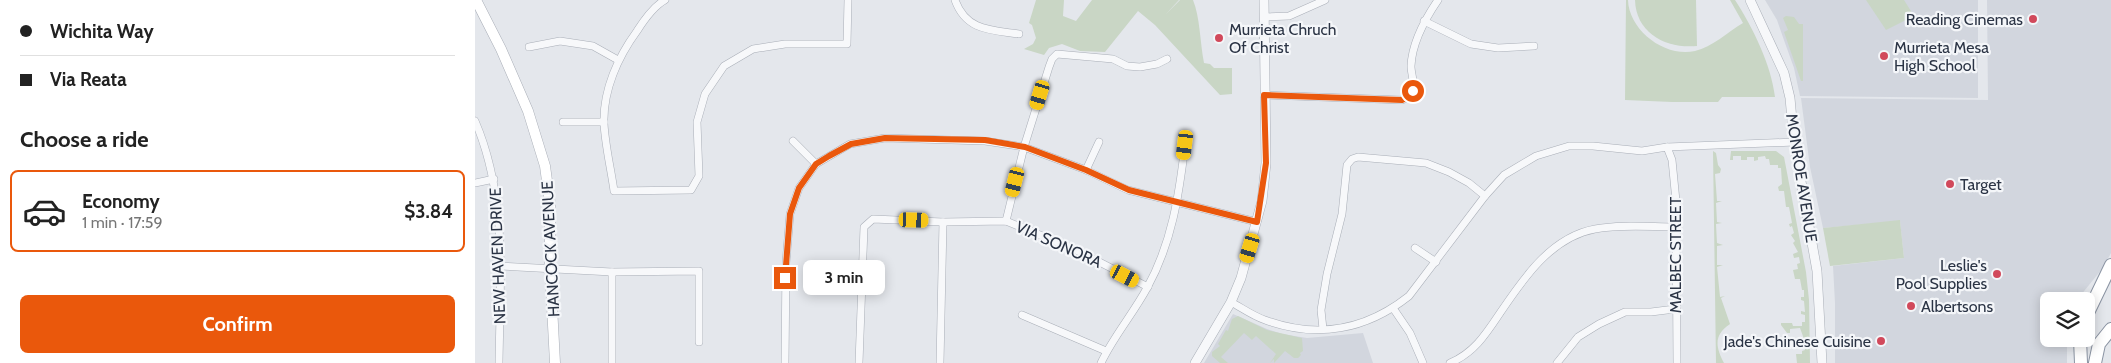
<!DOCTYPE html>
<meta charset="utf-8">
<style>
:root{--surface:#fff;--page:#f2f2f2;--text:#222;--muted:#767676;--line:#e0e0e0;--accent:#ea580c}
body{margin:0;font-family:Cabin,sans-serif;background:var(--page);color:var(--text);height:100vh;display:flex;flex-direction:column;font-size:19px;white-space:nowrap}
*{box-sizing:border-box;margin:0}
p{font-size:16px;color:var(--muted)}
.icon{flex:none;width:28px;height:28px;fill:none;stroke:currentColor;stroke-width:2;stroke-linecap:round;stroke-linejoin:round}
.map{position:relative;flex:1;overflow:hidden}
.side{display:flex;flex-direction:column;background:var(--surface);width:475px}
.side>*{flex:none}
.guide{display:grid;align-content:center;height:110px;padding:0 20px;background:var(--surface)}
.tools{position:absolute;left:1565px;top:292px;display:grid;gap:10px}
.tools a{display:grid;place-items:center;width:55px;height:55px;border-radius:8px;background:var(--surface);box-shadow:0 2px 12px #0003;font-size:25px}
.end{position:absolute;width:22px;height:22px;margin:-11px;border:6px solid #ea580c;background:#fff;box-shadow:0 0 0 2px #fff}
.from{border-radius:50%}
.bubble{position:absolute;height:35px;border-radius:8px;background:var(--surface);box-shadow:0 2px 12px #0003;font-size:16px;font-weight:700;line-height:35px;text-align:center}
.car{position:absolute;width:15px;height:30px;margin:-15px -8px;border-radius:6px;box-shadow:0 0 4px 1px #0007;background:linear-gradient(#f5c518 24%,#345 0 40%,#f5c518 0 76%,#345 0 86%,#f5c518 0)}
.guide b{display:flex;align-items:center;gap:18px;height:48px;font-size:19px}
.guide b+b{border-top:1px solid var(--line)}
.guide i{width:12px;height:12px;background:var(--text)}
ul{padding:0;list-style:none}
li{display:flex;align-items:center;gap:15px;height:82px;margin:0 10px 8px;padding:0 10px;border:2px solid var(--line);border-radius:8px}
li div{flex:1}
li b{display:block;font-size:19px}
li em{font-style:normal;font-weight:700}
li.on{border-color:var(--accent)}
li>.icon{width:45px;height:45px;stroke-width:1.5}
h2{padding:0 20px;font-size:22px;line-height:60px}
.primary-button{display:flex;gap:10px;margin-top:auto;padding:10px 20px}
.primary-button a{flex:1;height:58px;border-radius:8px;background:var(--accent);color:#fff;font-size:20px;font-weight:700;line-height:58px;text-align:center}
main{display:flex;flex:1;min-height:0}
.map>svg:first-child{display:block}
</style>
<main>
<section class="side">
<div class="guide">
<b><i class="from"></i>Wichita Way</b>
<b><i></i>Via Reata</b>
</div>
<h2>Choose a ride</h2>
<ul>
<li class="on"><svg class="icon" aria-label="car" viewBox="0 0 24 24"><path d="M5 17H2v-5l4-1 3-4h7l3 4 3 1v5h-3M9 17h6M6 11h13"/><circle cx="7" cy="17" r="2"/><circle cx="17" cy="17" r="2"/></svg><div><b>Economy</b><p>1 min · 17:59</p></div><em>$3.84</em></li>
</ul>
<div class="primary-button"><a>Confirm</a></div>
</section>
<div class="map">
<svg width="1636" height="363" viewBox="0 0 1636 363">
<rect width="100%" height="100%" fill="#e4e7ec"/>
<g fill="#d2d6de">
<path d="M1290 0H1503V98L1325 96 1319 68 1310 43 1302 20Z"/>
<path d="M1512 0H1636V253L1627 269 1601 301H1574V339H1592V363H1360V303L1358 266 1429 258 1425 221 1348 228 1335 167 1326 98 1513 100Z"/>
<path d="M758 314 792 329 807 334 832 338 888 333 898 363H729Z"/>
</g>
<g fill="#c9d6c5">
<path d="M561 0H589L588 16 601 21 617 0H704L691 14 705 0H718C725 17 725 42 729 63L735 64 739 68H757V94L745 95 680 25 663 11 630 52 605 51 587 44 574 48 569 55 549 49 558 44 561 38 557 25 554 23Z"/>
<path d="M1151 0H1153C1154 31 1191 58 1220 51 1237 47 1253 32 1268 23L1255 0H1260C1278 28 1296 64 1300 97H1247L1243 102H1197L1150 100Z"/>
<path d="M1160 0H1221L1222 46C1192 49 1161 34 1160 0Z"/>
<path d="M1391 0H1429L1439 16 1411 30Z"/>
<path d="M1311 16 1319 17 1324 24H1328V81H1326L1309 32 1313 30 1308 18Z"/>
<path d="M1238 151 1241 153 1243 165 1246 169 1245 173 1240 174 1242 201H1247L1241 203 1242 222 1247 223 1241 224 1242 243 1248 245 1242 246V265H1248L1242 267 1245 297 1250 296 1246 298 1255 324C1239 335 1240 346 1249 363H1241Z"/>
<path d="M1256 151H1301L1309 157 1331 272 1334 300 1335 363H1322L1321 354H1327V351L1330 350 1329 342H1325V340L1329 339 1325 328 1315 329V333H1312L1306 325V323H1317L1318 326H1327V322H1330V315L1326 314V311L1330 312 1329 301 1326 300V297H1329V290H1327L1325 279H1320L1318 270 1323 269 1322 264 1325 263 1324 257 1319 258 1318 254 1323 252 1318 243 1320 241 1316 235 1319 233 1317 226 1315 227 1314 224 1317 223 1314 207H1311L1309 191H1304L1303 187 1307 184 1306 168H1303V165H1295L1294 159H1291L1290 156 1283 157V160L1279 161V157H1272V160H1266V156H1258V160H1255Z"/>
<path d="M1425 220 1429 258 1355 266 1348 228Z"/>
<path d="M763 316 792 330 827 338 828 351 825 353 826 355 823 358H819L810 351 799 363V359L795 363 801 354 781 336 777 340 769 333 746 357 753 363H745L737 356V352L745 346 743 344 751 330 753 331 757 319Z"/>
</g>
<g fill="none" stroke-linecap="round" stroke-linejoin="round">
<defs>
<g id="minor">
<path d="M190 0C179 6 169 20 162 31 143 57 128 90 129 123 130 145 136 169 139 191L216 190 224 176 222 122 230 94 249 66 278 49 310 44H372L373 0"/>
<path d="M480 0C491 31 516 30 544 34"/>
<path d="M789 17 814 16 850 0"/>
<path d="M949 21 996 44 1023 48 1059 46"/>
<path d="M54 47 85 41 118 46 143 60"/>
<path d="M789 95 927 100C932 98 937 96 938 90 940 83 936 74 936 66 937 43 950 19 963 0"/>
<path d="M0 121C33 197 25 282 24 363"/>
<path d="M88 122H129"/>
<path d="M318 141 341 164"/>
<path d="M1192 147 1197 160 1201 201 1202 363"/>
<path d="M611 170 624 142"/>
<path d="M0 183 19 179"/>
<path d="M531 221 549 147 574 67 577 59 582 54 638 59 652 66 665 67 682 64 692 59"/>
<path d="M940 248 961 262"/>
<path d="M25 266 137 272 224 271V342"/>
<path d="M137 272V363"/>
<path d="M756 302C767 308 778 316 790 320 842 339 891 330 934 296L1010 196 1029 175 1061 156 1094 146H1118L1167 151 1192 147 1319 142"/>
<path d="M918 308 935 333 948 363"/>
<path d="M547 315 631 351"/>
<path d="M848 329 846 310 852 274 867 214 872 165 877 159 883 157 951 163 974 172 994 183 1010 196"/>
<path d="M310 363 311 263 315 214 324 188 341 164 375 144 410 138 510 141 549 147 611 170 653 190 782 222"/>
<path d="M384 363 389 227 398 219 468 222 531 221 601 250 673 287"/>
<path d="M465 363 468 222"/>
<path d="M626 363C638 337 658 314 672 288 697 243 704 195 710 145"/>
<path d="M975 363C999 353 1011 334 1025 313 1048 279 1076 237 1120 229 1146 224 1175 227 1201 227"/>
<path d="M1082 363 1103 337 1124 324 1150 312H1176L1200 309"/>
</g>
<g id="tertiary">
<path d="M1275 0 1309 73 1315 98 1319 142 1342 271 1347 363"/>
<path d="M720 363 756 302 766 278 787 201 791 163 789 0"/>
</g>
<path id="secondary" d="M1 0 26 49 53 111 70 166 75 203V268L80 363"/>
<g id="motorway">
<path d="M1611 317 1636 265"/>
<path d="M1605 339 1606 363"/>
<path d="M1620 363 1624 344 1636 329"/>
</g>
</defs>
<use href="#minor" stroke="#a9aeb7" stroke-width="8"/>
<use href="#tertiary" stroke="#a9aeb7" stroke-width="10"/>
<use href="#secondary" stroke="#a9aeb7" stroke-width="11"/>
<use href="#motorway" stroke="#8b94a3" stroke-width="14"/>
<use href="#minor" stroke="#f7f8fa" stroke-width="7"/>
<use href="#tertiary" stroke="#f7f8fa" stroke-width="9"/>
<use href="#secondary" stroke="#fff" stroke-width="10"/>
<use href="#motorway" stroke="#fff" stroke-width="12"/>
</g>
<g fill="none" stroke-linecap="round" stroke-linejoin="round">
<path stroke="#ea580c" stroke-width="6" d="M310 278 315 214 324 188 341 164 354 156 376 144 410 138 510 140 550 147 611 170 654 190 782 222 791 163 789 95 927 100 935 96 938 91"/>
</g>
<g fill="#d1495b" stroke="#f4f6f9" stroke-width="2">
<circle cx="1558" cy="19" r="5"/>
<circle cx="744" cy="38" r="5"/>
<circle cx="1409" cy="56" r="5"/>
<circle cx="1475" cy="184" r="5"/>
<circle cx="1522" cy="274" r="5"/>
<circle cx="1436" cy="306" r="5"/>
<circle cx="1406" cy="341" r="5"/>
</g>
<g text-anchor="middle" stroke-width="4.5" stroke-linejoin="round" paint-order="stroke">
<g font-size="16" fill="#2b3445" stroke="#f4f6f9" text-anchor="start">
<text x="1548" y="25" text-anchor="end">Reading Cinemas</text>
<text x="754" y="35">Murrieta Chruch<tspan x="754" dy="18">Of Christ</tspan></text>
<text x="1419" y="53">Murrieta Mesa<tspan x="1419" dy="18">High School</tspan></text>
<text x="1485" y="190">Target</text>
<text x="1512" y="271" text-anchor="end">Leslie's<tspan x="1512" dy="18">Pool Supplies</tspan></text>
<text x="1446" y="312">Albertsons</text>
<text x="1396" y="347" text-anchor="end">Jade's Chinese Cuisine</text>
</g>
<g font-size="16" fill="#2b3445" stroke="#f4f6f9">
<text transform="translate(1327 178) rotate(81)" y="6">MONROE AVENUE</text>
<text transform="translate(584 244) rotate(24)" y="6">VIA SONORA</text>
<text transform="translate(75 249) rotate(-93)" y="6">HANCOCK AVENUE</text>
<text transform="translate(1200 255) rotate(-90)" y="6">MALBEC STREET</text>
<text transform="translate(22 256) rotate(-92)" y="6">NEW HAVEN DRIVE</text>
</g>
</g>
</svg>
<div class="tools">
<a><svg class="icon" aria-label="layers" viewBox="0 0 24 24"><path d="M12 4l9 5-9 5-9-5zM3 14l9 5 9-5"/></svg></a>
</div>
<i class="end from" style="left:938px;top:91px"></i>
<i class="end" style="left:310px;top:278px"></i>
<div class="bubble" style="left:328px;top:260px;width:82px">3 min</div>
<i class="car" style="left:565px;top:95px;rotate:197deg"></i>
<i class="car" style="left:710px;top:145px;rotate:187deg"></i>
<i class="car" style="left:540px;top:182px;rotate:194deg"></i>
<i class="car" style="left:439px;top:220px;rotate:92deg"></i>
<i class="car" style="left:775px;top:248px;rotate:197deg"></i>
<i class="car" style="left:650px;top:276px;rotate:117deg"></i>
</div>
</main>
